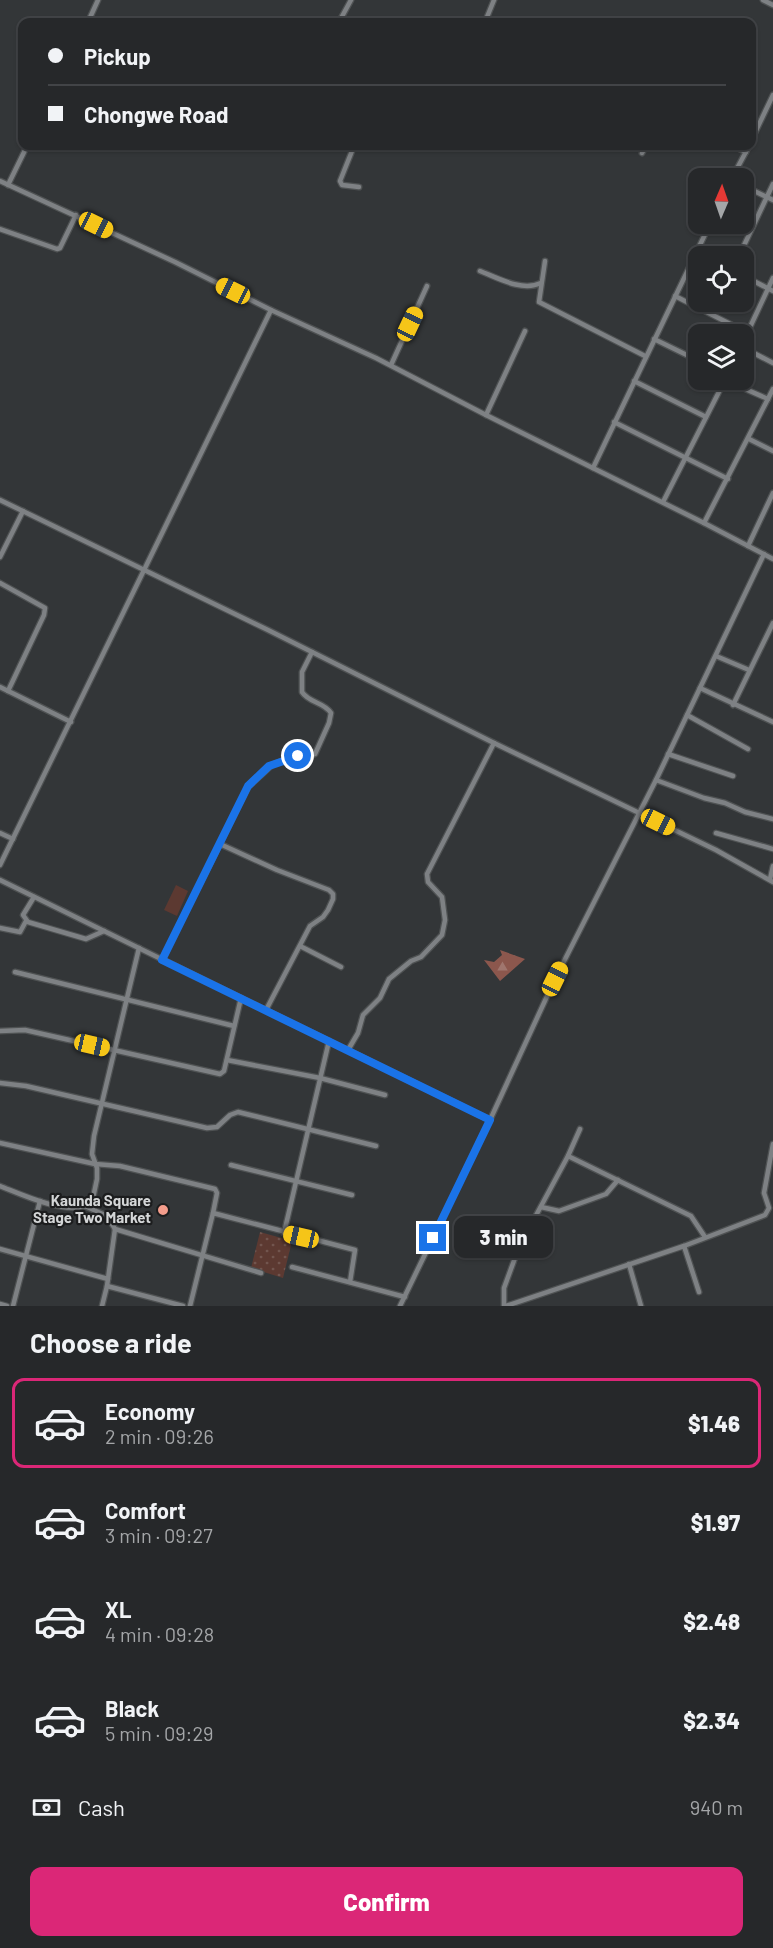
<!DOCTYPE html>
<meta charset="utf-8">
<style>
:root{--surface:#26282a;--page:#323436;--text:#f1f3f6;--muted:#a4a6a8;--line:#424447;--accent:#db2777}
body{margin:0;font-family:Barlow,sans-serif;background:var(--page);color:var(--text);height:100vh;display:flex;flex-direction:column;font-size:22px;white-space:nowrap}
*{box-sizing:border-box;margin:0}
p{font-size:20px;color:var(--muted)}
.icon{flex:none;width:33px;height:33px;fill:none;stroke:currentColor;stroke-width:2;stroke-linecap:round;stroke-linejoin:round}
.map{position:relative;height:1306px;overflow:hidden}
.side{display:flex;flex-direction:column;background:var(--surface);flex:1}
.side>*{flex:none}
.guide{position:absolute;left:18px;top:18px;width:738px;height:132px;border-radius:12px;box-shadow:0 2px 4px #0004,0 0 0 2px var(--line);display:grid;align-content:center;height:132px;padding:0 30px;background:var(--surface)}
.needle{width:39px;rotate:2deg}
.buttons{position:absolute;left:688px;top:168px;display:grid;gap:12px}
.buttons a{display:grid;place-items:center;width:66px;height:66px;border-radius:12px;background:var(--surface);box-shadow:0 2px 4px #0004,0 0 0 2px var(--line);font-size:30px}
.end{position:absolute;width:27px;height:27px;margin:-14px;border:8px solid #1a73e8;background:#fff;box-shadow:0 0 0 3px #fff}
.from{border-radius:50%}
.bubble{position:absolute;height:42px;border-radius:12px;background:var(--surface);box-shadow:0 2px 4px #0004,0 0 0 2px var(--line);font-size:20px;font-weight:800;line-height:42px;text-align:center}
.car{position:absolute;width:18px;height:36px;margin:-18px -9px;border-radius:8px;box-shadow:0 0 4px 2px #0007;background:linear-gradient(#f5c518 24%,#345 0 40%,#f5c518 0 76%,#345 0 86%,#f5c518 0)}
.guide b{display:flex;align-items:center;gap:21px;height:57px;font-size:22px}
.guide b+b{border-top:2px solid var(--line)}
.guide i{width:15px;height:15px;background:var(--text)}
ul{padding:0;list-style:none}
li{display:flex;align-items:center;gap:18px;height:90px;margin:0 12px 9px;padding:0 18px;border:3px solid transparent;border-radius:12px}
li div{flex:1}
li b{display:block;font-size:22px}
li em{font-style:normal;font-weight:800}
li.active{border-color:var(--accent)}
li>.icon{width:54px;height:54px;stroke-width:1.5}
h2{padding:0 30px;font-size:27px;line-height:72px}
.pay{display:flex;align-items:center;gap:15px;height:66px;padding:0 30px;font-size:22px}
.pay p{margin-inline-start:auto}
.action{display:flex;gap:12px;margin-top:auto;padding:12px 30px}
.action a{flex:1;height:69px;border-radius:12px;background:var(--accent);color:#fff;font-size:24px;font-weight:800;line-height:69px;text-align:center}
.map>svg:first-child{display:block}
</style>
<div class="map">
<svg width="773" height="1306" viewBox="0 0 773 1306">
<defs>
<pattern id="green-dots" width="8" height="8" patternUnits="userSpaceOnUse" patternTransform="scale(1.5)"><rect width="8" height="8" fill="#5c3931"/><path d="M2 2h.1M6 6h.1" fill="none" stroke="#72554e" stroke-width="1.8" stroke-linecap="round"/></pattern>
<pattern id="forest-firs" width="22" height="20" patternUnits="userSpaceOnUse" patternTransform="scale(1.5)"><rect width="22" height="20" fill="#8c574d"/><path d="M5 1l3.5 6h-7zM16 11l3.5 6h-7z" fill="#a0766e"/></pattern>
</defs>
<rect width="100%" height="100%" fill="#333638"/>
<path fill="url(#green-dots)" d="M260 1232 292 1241 283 1278 251 1268Z"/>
<path fill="url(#forest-firs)" d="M500 950 525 959 500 981 484 960 494 962 502 955Z"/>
<path fill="#5c3931" d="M176 885 188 891 177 916 164 910Z"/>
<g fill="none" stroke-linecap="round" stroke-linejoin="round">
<defs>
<g id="street">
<path d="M763 0 773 5"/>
<path d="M88 22 98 0"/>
<path d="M339 22 351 0"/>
<path d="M485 22 494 0"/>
<path d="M752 139 773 95"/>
<path d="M354 146 340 181 342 185 359 187"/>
<path d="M733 146 746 152"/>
<path d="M642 153 646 146"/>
<path d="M732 178 749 146"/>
<path d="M0 181 175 262 271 310 376 358 486 415 704 523 773 559"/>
<path d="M8 185 27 146"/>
<path d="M744 186 773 200"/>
<path d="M0 229 57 249 60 248 76 215"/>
<path d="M739 256 773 184"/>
<path d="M545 261 539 302 645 356"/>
<path d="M480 271C498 278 522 292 541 283"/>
<path d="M744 276 773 291"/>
<path d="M675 296 748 333"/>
<path d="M654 339 699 361"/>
<path d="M744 340 773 278"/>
<path d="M744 348 773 363"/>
<path d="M391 365 427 286"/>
<path d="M725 380 768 399"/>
<path d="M634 381 706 417"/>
<path d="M486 415 525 331"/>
<path d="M614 422 728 479"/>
<path d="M749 439 773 451"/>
<path d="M593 468 710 224"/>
<path d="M0 500 268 630 494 743 716 850 773 882"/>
<path d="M663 502 725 380"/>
<path d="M704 523 773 389"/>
<path d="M748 546 773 493"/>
<path d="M0 557 23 511"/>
<path d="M0 583 45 608 44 615 8 691"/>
<path d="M716 656 749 670"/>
<path d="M0 687 71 722"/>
<path d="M700 688 773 722"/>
<path d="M733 705 773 623"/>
<path d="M687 715 748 749"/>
<path d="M668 754 733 776"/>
<path d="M656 780 704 798 725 803 745 812 773 819"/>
<path d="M0 833 13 839"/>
<path d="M716 833 773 849"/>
<path d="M220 844 277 870 329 890 333 894V899L328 910 323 917 310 926 266 1010"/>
<path d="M0 865 271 310"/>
<path d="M770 879 773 866"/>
<path d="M0 880 490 1120 555 979 656 780 764 554"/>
<path d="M34 897 23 915 28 922 86 939 104 931"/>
<path d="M0 928 20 932 26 921"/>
<path d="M300 946 341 967"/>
<path d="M162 960 248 787 272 765 295 756H310L315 754 329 723 331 713C324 702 309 703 302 692V672L312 652"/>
<path d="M15 972 234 1026"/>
<path d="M0 1031 25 1030 220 1074 224 1071 241 998"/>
<path d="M348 1050 358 1033 363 1015 380 998 389 979 411 961 421 957 442 935 445 920 442 897 428 882 427 874 494 743"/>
<path d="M227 1060 320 1078 385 1095"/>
<path d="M0 1083 26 1086 207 1128 217 1127 230 1115 238 1112 376 1146"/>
<path d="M0 1143 95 1164 120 1166 215 1189 217 1193 213 1213"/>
<path d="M568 1156 691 1216 705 1237"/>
<path d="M231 1165 352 1195"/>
<path d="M0 1186C23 1195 61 1213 85 1206L93 1198 97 1179V1168L92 1154 94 1136 139 948"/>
<path d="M85 1206 107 1216 115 1229 261 1273"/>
<path d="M541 1207 559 1211 606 1194 618 1180"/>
<path d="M284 1233 329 1041"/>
<path d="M684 1246 699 1292"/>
<path d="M0 1249 108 1279"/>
<path d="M629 1264 641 1306"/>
<path d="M292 1267 405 1297"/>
<path d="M107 1286 183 1306"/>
<path d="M0 1304 7 1306"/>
<path d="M13 1306 40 1201"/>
<path d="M102 1306 107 1286 115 1229"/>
<path d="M190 1306 213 1213 355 1250 350 1282"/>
<path d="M400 1306 490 1120"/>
<path d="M504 1306V1288L519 1247 568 1156 580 1129"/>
<path d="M506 1306 684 1246 765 1215 769 1208 764 1193 773 1144"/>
</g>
</defs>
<use href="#street" stroke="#4f5253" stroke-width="7"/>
<use href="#street" stroke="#7e8184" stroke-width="4.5"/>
</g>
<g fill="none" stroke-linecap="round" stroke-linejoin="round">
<path stroke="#1a73e8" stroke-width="8" d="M298 756 269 766 248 786 162 960 490 1120 433 1238"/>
</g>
<circle fill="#f49d8c" stroke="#1c1d1e" stroke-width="2" cx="163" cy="1210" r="6"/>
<g text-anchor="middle" stroke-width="4.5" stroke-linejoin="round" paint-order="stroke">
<g font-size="15" font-weight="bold" fill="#d4d6d7" stroke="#1c1d1e" text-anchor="end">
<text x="151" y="1206">Kaunda Square<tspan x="151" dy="17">Stage Two Market</tspan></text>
</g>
</g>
</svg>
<div class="buttons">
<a><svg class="needle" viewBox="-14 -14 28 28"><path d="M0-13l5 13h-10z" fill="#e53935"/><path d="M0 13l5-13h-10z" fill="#a4a6a8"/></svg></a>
<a><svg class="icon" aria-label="locate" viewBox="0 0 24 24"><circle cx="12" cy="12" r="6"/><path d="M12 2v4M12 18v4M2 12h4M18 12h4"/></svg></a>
<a><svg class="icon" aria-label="layers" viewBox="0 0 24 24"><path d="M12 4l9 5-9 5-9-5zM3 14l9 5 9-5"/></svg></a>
</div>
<i class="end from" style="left:298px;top:756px"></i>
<i class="end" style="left:433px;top:1238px"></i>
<div class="bubble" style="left:454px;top:1216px;width:99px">3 min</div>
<i class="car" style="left:96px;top:225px;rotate:116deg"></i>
<i class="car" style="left:233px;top:291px;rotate:296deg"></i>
<i class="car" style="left:410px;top:324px;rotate:25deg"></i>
<i class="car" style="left:658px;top:822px;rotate:116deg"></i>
<i class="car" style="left:555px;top:979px;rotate:26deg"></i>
<i class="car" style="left:92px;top:1045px;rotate:103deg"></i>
<i class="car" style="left:301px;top:1237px;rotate:283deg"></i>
<div class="guide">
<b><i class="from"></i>Pickup</b>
<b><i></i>Chongwe Road</b>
</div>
</div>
<section class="side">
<h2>Choose a ride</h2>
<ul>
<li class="active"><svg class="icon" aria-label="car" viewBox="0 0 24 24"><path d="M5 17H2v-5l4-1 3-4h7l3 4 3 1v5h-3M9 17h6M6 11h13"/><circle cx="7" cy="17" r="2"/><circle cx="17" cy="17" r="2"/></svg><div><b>Economy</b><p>2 min · 09:26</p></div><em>$1.46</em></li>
<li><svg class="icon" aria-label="car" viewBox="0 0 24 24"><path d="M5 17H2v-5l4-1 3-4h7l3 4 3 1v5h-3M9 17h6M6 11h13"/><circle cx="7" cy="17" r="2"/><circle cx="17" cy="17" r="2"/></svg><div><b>Comfort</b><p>3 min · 09:27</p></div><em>$1.97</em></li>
<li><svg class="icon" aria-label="car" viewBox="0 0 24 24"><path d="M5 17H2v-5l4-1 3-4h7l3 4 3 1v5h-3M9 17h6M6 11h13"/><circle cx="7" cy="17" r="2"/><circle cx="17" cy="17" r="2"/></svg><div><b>XL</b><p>4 min · 09:28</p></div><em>$2.48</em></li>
<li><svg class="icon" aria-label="car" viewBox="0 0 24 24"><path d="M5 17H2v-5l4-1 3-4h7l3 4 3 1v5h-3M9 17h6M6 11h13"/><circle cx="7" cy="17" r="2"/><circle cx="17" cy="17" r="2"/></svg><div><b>Black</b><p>5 min · 09:29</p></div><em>$2.34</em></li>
</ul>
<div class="pay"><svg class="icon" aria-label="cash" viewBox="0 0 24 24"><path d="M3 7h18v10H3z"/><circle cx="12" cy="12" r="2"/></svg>Cash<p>940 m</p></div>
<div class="action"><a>Confirm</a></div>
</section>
